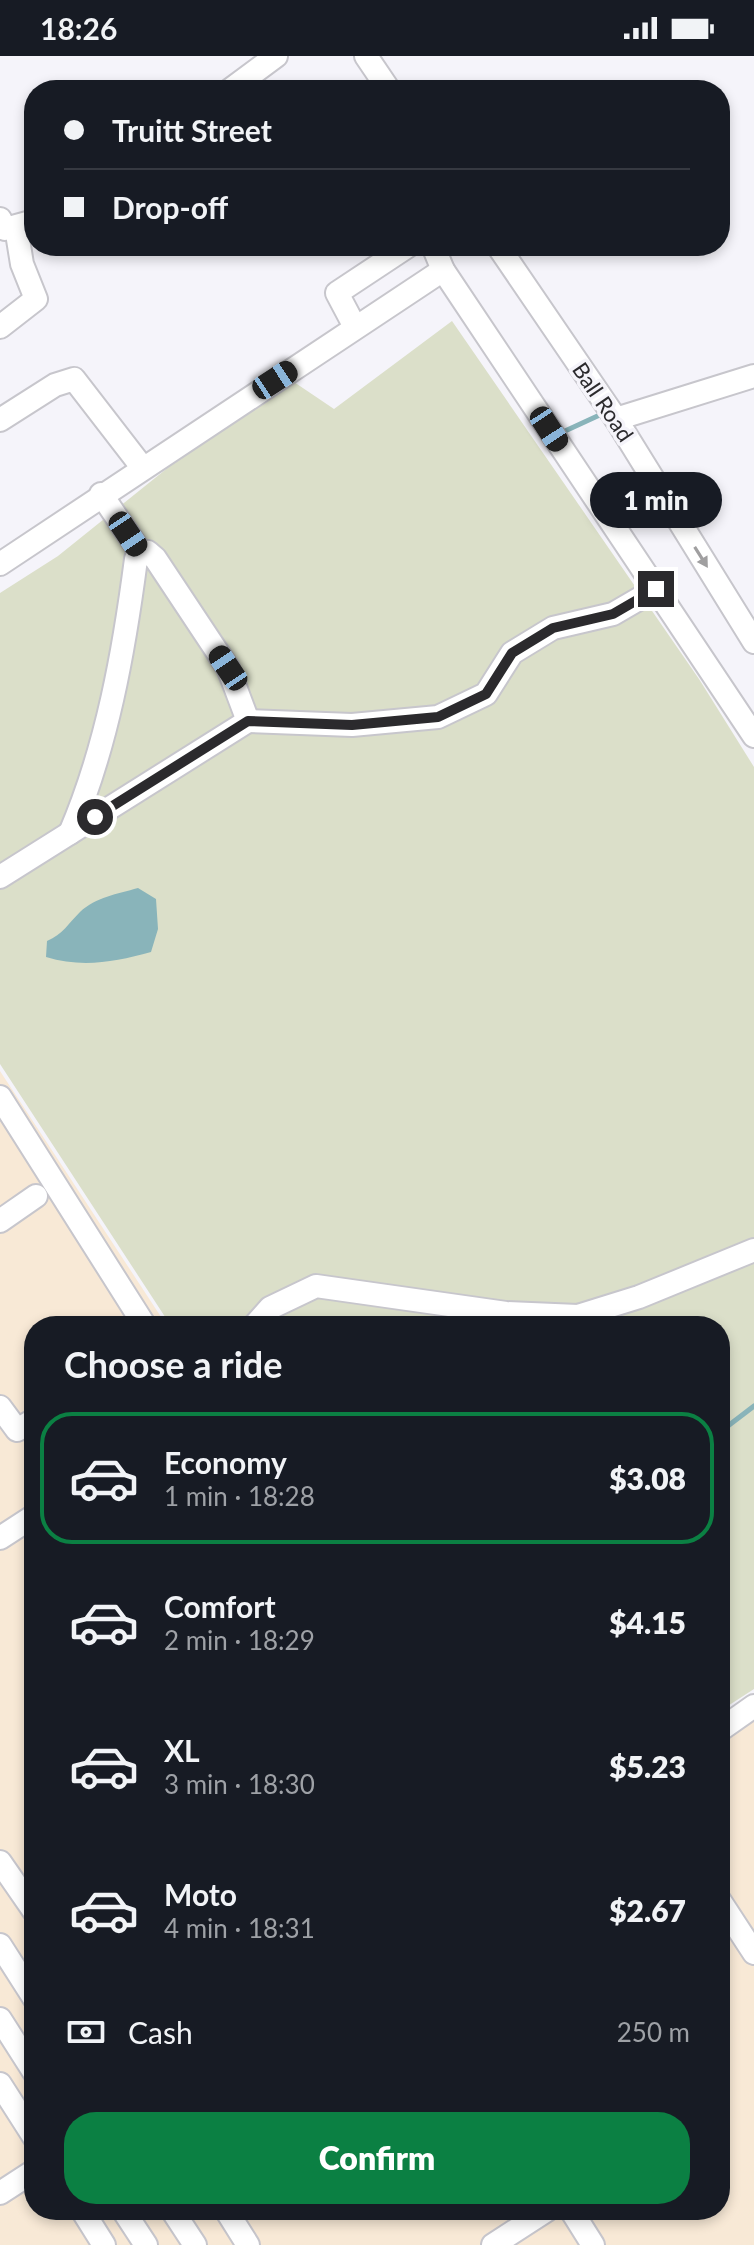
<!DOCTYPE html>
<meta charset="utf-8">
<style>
:root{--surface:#171b24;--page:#242831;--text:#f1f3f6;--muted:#9ea1a6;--line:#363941;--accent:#0b8043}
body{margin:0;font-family:Lato,sans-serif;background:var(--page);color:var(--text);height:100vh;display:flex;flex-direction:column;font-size:30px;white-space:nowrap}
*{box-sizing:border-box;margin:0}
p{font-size:26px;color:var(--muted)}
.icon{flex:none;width:44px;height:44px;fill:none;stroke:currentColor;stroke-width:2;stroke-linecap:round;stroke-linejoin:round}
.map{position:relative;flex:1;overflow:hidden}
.details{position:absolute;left:24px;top:1260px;width:706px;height:904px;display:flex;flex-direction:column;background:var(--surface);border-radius:32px;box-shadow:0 4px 12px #0003}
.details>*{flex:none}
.banner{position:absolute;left:24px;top:24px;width:706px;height:176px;border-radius:32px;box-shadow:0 4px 12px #0003;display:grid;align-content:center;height:176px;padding:0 40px;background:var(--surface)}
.end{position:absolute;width:36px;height:36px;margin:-18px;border:10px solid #2b2a2d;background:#fff;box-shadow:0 0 0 4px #fff}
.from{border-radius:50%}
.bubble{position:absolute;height:56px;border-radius:28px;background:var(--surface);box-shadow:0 4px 12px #0003;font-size:26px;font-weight:800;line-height:56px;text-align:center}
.car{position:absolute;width:24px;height:48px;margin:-24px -12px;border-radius:10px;box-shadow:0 0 6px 2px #0007;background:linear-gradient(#222 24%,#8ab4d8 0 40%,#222 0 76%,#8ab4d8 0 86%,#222 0)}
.banner b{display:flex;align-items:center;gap:28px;height:76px;font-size:30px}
.banner b+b{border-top:2px solid var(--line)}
.banner i{width:20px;height:20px;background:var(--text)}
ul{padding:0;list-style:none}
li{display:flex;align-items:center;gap:24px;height:132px;margin:0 16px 12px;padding:0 24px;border:4px solid transparent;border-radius:32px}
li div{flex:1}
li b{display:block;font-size:30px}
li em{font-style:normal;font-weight:800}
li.selected{border-color:var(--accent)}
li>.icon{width:72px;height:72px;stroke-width:1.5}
h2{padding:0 40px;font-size:36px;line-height:96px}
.pay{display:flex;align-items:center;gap:20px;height:88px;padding:0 40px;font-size:30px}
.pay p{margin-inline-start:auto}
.button{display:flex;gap:16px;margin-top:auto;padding:16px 40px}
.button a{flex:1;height:92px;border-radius:32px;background:var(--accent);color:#fff;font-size:32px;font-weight:800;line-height:92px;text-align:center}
.status{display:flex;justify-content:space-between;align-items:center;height:56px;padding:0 40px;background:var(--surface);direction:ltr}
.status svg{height:22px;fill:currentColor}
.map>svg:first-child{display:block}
</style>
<div class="status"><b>18:26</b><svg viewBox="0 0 49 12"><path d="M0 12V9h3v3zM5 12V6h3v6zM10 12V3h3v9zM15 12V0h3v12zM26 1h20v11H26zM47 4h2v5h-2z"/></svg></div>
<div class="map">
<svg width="754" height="2189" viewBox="0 0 754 2189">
<rect width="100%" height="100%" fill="#f5f4fa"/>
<path fill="#f8e9d6" d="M0 1015 167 1270H34V2154H720V1687L754 1664V2189H0Z"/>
<path fill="#dbdfc9" d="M452 265 699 623 754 711V1633L720 1655V1270H171L0 1008V537L58 500 170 410 294 326 334 353Z"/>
<path fill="#89b4ba" d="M138 832 156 843 158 873 151 896C115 906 82 912 46 901L47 885C63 878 68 868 80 856 96 841 117 838 138 832Z"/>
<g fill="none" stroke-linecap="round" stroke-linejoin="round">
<g stroke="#89b4ba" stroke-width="5">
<path d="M565 375 604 357"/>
<path d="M720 1376 754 1350"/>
</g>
<defs>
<g id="minor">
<path d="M366 0 389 34"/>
<path d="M230 34 276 0"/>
<path d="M0 163 5 173 34 165"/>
<path d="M433 190 443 214 754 680"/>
<path d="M498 190 616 363 754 586"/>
<path d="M0 271 36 243 22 208 16 171"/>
<path d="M355 271 337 237 408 190"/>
<path d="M616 363 754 320"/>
<path d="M0 364 55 329 74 323 142 411"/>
<path d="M101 438 141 497"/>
<path d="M0 508 443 214"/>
<path d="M248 665 352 669 438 661 486 638 512 597 553 572 613 558 656 533"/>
<path d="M70 777C107 691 124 595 136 503L148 496 155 502 228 612 248 665"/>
<path d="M0 821 248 665"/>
<path d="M0 1041 145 1270"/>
<path d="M0 1165 36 1140"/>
<path d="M254 1270 270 1252 316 1230 506 1257 578 1260 639 1241 754 1194"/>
<path d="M0 1351 17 1374 34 1364"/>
<path d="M0 1482 34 1460"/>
<path d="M720 1674 754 1650"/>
<path d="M0 1806 34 1855"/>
<path d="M720 1845 754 1897"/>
<path d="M0 1889 34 1942"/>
<path d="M0 1963 34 2016"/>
<path d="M0 2028 34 2081"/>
<path d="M0 2137 34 2115"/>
<path d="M82 2154 104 2189"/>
<path d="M123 2154 146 2189"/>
<path d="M172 2154 195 2189"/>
<path d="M226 2154 248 2189"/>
<path d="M571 2154 593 2189"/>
<path d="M493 2189 547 2154"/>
</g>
</defs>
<use href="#minor" stroke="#c7c6cc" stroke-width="26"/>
<use href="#minor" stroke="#fff" stroke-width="22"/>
</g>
<defs><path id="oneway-solid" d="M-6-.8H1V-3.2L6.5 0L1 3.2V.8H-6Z" transform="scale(2)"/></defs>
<use fill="#a09fa0" href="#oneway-solid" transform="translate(701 501) rotate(58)"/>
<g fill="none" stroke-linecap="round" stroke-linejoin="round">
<path stroke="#2b2a2d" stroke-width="10" d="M95 761 248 665 352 669 438 661 486 638 512 597 553 572 613 558 656 533"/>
</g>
<g text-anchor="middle" stroke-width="7" stroke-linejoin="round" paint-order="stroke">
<g font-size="22" fill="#2b2a2d" stroke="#f5f4fa">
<text transform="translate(603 346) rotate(56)" y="8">Ball Road</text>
</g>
</g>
</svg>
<i class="end from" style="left:95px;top:761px"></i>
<i class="end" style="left:656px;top:533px"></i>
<div class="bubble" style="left:590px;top:416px;width:132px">1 min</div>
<i class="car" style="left:275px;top:324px;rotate:57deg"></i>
<i class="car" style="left:549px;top:373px;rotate:147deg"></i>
<i class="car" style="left:128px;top:478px;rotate:146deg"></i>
<i class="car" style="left:228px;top:612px;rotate:326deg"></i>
<div class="banner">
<b><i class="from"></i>Truitt Street</b>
<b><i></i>Drop-off</b>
</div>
<section class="details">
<h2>Choose a ride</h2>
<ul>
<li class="selected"><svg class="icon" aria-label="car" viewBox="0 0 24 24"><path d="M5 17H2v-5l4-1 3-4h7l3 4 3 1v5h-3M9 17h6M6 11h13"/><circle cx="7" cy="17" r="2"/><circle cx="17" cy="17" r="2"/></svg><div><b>Economy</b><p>1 min · 18:28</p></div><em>$3.08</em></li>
<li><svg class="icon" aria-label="car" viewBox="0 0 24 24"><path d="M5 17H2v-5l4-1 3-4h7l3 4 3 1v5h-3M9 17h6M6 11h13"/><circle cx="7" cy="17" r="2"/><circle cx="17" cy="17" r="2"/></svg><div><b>Comfort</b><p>2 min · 18:29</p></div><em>$4.15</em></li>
<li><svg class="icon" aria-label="car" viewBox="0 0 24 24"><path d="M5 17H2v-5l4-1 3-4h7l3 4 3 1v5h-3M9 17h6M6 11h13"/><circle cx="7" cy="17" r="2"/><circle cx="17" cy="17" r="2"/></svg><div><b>XL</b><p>3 min · 18:30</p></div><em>$5.23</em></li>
<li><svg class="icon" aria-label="car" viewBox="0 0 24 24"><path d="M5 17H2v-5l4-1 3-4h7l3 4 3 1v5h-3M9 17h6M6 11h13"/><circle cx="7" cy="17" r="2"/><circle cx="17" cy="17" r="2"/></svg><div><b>Moto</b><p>4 min · 18:31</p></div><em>$2.67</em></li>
</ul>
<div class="pay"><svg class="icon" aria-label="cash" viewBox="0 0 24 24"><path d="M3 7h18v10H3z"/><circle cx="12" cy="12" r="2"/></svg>Cash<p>250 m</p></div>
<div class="button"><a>Confirm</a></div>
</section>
</div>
